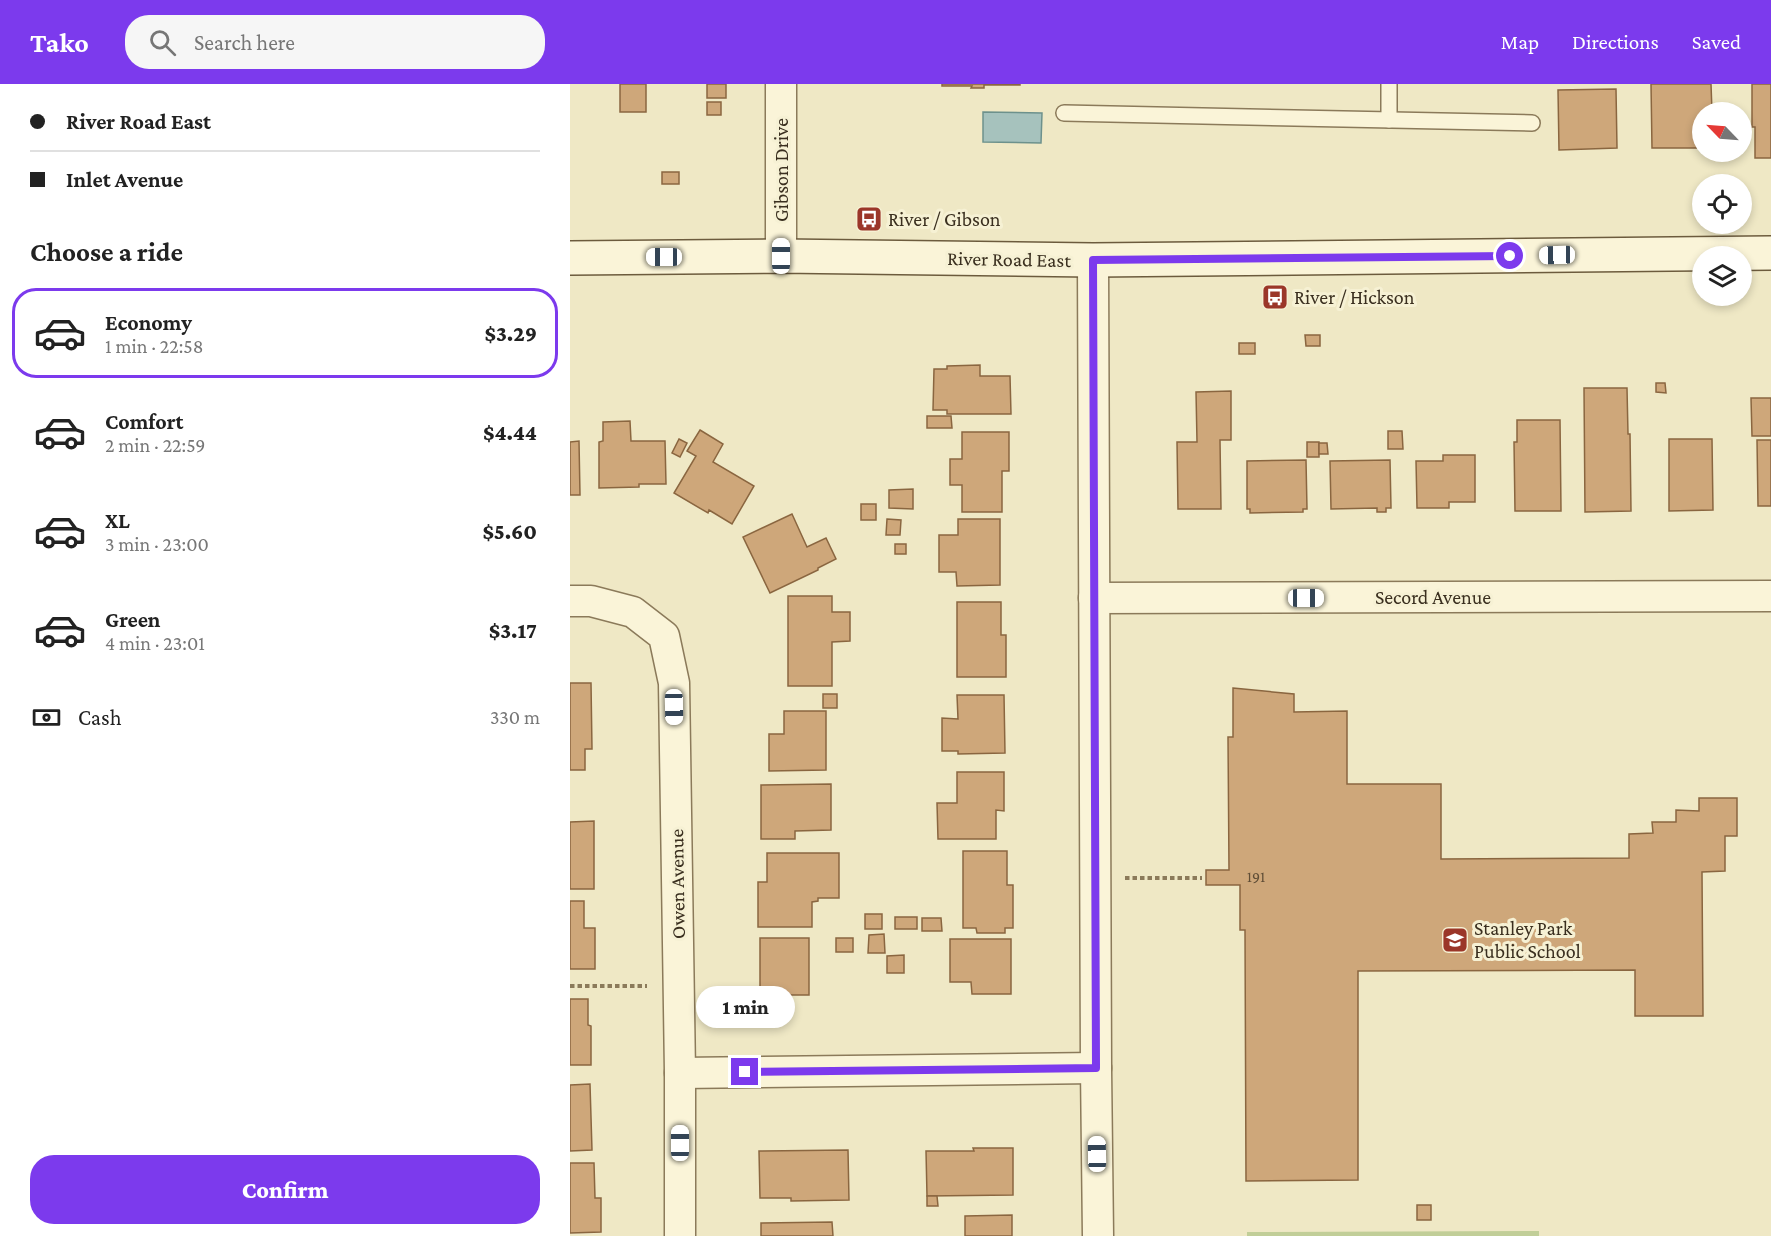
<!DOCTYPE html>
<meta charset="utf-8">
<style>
:root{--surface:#fff;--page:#f6f6f6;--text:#222;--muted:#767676;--line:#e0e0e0;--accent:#7c3aed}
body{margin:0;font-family:"Crimson Pro",serif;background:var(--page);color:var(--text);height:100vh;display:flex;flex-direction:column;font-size:22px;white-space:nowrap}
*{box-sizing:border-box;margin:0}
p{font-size:20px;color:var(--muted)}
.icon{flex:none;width:33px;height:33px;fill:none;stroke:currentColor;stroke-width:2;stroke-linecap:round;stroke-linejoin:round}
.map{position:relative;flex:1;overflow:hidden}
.details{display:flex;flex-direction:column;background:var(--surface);width:570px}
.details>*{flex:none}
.top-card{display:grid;align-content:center;height:132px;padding:0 30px;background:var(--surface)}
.needle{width:39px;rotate:295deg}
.fabs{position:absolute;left:1122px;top:18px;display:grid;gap:12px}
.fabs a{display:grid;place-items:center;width:60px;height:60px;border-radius:50%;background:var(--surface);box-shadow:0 3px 9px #0003;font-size:30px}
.end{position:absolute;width:27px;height:27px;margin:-14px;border:8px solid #7c3aed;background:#fff;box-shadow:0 0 0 3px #fff}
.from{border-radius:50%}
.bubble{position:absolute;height:42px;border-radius:21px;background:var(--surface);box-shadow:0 3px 9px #0003;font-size:20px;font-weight:800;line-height:42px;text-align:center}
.car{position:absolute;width:18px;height:36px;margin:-18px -9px;border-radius:8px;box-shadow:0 0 4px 2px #0007;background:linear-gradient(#fff 24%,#345 0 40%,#fff 0 76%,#345 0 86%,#fff 0)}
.top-card b{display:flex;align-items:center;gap:21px;height:57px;font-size:22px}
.top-card b+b{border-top:2px solid var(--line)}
.top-card i{width:15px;height:15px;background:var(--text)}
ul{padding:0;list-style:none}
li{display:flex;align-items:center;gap:18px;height:90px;margin:0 12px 9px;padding:0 18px;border:3px solid transparent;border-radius:24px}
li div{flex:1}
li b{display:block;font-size:22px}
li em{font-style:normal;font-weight:800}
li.active{border-color:var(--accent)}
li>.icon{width:54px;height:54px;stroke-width:1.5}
h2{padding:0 30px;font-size:27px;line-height:72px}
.pay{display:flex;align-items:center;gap:15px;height:66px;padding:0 30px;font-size:22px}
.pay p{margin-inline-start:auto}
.button{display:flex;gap:12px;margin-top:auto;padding:12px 30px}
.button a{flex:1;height:69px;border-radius:24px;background:var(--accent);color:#fff;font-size:24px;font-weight:800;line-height:69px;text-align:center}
header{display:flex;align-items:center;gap:36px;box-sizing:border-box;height:84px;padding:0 30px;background:var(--accent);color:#fff}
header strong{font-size:28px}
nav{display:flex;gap:33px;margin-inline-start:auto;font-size:21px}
.search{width:420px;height:54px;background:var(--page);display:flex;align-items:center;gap:15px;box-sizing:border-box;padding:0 21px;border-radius:24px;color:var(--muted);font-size:22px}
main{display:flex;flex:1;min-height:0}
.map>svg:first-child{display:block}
</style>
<header>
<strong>Tako</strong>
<div class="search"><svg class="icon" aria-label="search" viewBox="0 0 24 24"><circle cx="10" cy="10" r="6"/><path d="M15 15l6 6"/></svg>Search here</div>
<nav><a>Map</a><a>Directions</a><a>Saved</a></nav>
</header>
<main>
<section class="details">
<div class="top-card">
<b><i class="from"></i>River Road East</b>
<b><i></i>Inlet Avenue</b>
</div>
<h2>Choose a ride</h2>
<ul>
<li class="active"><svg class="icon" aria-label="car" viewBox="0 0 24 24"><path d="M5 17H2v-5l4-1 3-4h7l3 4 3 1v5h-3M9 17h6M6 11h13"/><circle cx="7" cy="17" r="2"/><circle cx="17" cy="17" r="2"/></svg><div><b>Economy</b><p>1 min · 22:58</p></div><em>$3.29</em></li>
<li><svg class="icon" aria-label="car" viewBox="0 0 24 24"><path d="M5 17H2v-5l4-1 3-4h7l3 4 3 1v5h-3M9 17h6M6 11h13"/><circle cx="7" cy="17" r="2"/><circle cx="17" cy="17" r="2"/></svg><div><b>Comfort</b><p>2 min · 22:59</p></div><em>$4.44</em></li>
<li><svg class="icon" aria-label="car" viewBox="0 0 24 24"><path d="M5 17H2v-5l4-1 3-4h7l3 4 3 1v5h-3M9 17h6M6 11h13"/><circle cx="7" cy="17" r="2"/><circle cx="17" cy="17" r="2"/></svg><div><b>XL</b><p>3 min · 23:00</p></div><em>$5.60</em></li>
<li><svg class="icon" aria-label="car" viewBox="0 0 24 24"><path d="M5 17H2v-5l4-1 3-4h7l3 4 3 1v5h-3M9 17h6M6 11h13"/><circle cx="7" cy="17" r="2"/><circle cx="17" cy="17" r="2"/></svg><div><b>Green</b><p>4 min · 23:01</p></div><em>$3.17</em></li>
</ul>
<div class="pay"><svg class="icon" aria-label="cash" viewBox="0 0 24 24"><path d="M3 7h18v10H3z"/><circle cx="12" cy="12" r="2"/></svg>Cash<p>330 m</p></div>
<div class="button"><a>Confirm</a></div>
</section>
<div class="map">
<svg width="1201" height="1152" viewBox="0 0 1201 1152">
<rect width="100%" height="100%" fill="#efe8c5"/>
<path fill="#c1ce98" d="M969 1147V1152H677V1148Z"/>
<path fill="#a6c2bd" stroke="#6d918c" stroke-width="1.5" d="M413 28 472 29 471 59 413 58Z"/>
<g fill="#cea77a" stroke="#8a6640" stroke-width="1.5">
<rect x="50" y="0" width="26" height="28"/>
<rect x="137" y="0" width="19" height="14"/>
<path d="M372 0H450V1H414V4H401L402 2H372Z"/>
<path d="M1081 0H1141L1142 28H1132V64H1082Z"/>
<path d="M1182 0H1201V74H1185V43H1182Z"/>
<path d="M1046 5 1047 64 989 66 988 6Z"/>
<rect x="137" y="18" width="14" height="13"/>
<rect x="92" y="88" width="17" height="12"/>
<path d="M735 251H750V262H736Z"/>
<rect x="669" y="259" width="16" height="11"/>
<path d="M410 281V292H440L441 330H377V326H363L364 285H377V282Z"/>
<path d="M1086 299H1095L1096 309 1086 308Z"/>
<path d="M1014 304H1057L1058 350H1060L1061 427 1015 428Z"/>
<path d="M661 307V356H650L651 425H608L607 358H627L626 308Z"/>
<path d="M1181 314H1201V352H1182Z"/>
<path d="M357 332H381L382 344H357Z"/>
<path d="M947 336H990L991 427H945L944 358H947Z"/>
<path d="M60 337 61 357H95L96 400H69V403L29 404V358L33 357V338Z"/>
<path d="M130 346 153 360 143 378 184 402 162 440 139 426 138 429 104 409 126 372 117 367Z"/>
<path d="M818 347H832L833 365H818Z"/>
<path d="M392 348H439V387H432V428H392V401H380V375H392Z"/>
<path d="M109 355 117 359 110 373 102 369Z"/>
<path d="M1099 355H1142L1143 426 1099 427Z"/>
<path d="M1187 356H1201V422H1188Z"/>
<path d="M9 357 10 411H0V358Z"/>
<rect x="737" y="358" width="12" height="15"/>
<path d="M749 359H757L758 370H749Z"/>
<path d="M873 371H905V418H879V424H847L846 377H873Z"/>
<path d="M736 376 737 425H733V428L680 429V425H677V377Z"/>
<path d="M820 376 821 424H816V428H807V424L761 425 760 377Z"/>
<path d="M343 405V425L319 424V406Z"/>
<rect x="291" y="420" width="15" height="16"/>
<path d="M222 430 237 463 256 454 266 475 248 484V486L200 509 173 453Z"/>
<path d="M317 435 331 436 330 451H316Z"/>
<path d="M388 435H430V501L387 502 386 488H369V451H388Z"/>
<rect x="325" y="460" width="11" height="10"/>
<path d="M218 512H262V528H280V557L262 558V602H218Z"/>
<path d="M387 518H431V551H436V593H387Z"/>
<path d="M0 599H21L22 665H15V686H0Z"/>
<path d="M663 604 724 610V628L777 627V700H871V775L1059 774V750L1083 749 1082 738H1106V726L1129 727V714H1167V752H1155V787L1132 788 1133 932H1065V886L788 887V1096L676 1097 675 846H670V801H636V786H659L658 653H663Z"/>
<rect x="253" y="610" width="14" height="14"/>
<path d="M387 611H434L435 669 388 670V667H372V634L388 635Z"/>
<path d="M214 627H256V686L199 687V650H214Z"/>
<path d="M387 688H434V727L426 726V755H368L367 719H387Z"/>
<path d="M261 700V746L225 747V755H191V701Z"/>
<path d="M24 737V805H0V738Z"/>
<path d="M393 767H437V801H443V844H435V849H407L406 844H393Z"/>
<path d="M197 769H269V814H248V817L242 818V843H188V798H197Z"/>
<path d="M0 817H14V844H25V885H0Z"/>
<rect x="295" y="830" width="17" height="15"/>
<rect x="325" y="833" width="22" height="12"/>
<path d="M352 834H371L372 847H352Z"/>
<path d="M314 850 315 869H298L299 851Z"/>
<rect x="190" y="854" width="49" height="57"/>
<rect x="266" y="854" width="17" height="14"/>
<path d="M380 855H441V910H402L401 898H380Z"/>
<path d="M334 871V889H317V872Z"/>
<path d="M0 915H18V941L21 942V981H0Z"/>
<path d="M20 1000 22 1066 0 1067V1001Z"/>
<path d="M403 1064H443V1111L357 1112 356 1067H404Z"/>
<path d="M278 1066 279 1116 221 1117V1114H190L189 1067Z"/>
<path d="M0 1079H24L25 1114H31V1148L0 1149Z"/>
<path d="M357 1112H367L368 1122H357Z"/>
<rect x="847" y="1121" width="14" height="15"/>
<path d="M442 1131V1152H395V1132Z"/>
<path d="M262 1138 263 1152H191V1139Z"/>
</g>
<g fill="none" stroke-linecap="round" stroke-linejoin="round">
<defs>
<g id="lane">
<path d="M494 29 962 39"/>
<path d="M819 36V0"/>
</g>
<g id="street">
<path d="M211 0V172"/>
<path d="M523 176 526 984 528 1152"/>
<path d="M524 514 1201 512"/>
<path d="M0 517H21L63 528 94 552 104 599 110 989V1152"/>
<path d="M110 989 526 984"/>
</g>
<path id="secondary" d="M0 174 211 172 523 176 1201 169"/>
</defs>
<use href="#lane" stroke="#8b7a5a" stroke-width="18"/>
<use href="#street" stroke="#8b7a5a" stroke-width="33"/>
<use href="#secondary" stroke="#6c5b3d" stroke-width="36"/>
<g stroke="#8b7a5a" stroke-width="4" stroke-dasharray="4.5 3" stroke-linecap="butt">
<path d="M555 794H632"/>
<path d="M0 902H77"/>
</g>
<use href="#lane" stroke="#faf4d8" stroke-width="15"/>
<use href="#street" stroke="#faf4d8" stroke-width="30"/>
<use href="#secondary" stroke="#faf4d8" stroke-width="33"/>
</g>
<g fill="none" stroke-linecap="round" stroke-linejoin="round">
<path stroke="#7c3aed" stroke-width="8" d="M175 988 526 984 523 176 940 172"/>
</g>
<defs>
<symbol id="bus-square" viewBox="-11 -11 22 22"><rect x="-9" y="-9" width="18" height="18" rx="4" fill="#9b3629" stroke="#f6f1d4"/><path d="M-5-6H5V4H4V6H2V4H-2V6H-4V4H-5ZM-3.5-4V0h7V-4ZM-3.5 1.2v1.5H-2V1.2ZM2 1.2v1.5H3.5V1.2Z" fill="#fff"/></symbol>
<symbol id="school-square" viewBox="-11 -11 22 22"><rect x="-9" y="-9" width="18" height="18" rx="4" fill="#9b3629" stroke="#f6f1d4"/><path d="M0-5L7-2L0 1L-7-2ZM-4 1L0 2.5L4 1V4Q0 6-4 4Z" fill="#fff"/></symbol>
</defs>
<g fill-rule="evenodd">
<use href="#bus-square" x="284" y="120" width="30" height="30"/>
<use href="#bus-square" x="690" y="198" width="30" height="30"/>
<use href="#school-square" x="870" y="841" width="30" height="30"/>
</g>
<g text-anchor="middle" stroke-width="6" stroke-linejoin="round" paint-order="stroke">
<g font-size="16" fill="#5f4d36">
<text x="686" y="798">191</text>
</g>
<g font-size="20" fill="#3a2f1f" stroke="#f6f1d4">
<text transform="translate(211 86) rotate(-90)" y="7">Gibson Drive</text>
<text transform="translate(439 175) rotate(1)" y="7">River Road East</text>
<text x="863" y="520">Secord Avenue</text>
<text transform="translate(107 800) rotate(-91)" y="7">Owen Avenue</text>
</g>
<g font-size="20" fill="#3a2f1f" stroke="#f6f1d4" text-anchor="start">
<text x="318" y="142">River / Gibson</text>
<text x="724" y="220">River / Hickson</text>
<text x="904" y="851">Stanley Park<tspan x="904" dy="23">Public School</tspan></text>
</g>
</g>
</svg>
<div class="fabs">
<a><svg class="needle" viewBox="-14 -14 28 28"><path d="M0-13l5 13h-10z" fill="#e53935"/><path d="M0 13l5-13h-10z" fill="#767676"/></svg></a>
<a><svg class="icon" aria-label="locate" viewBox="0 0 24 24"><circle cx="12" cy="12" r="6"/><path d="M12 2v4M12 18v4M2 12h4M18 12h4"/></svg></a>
<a><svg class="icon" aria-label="layers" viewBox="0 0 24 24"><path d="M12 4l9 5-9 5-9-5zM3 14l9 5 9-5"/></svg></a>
</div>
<i class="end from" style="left:940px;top:172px"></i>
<i class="end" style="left:175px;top:988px"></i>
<div class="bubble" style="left:126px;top:902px;width:99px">1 min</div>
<i class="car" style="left:987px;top:171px;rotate:269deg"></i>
<i class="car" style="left:211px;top:172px;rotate:0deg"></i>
<i class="car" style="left:94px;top:173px;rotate:270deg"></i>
<i class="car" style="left:736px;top:514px;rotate:90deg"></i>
<i class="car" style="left:104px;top:623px;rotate:179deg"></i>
<i class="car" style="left:110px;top:1059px;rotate:0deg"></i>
<i class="car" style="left:527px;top:1070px;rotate:359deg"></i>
</div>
</main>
